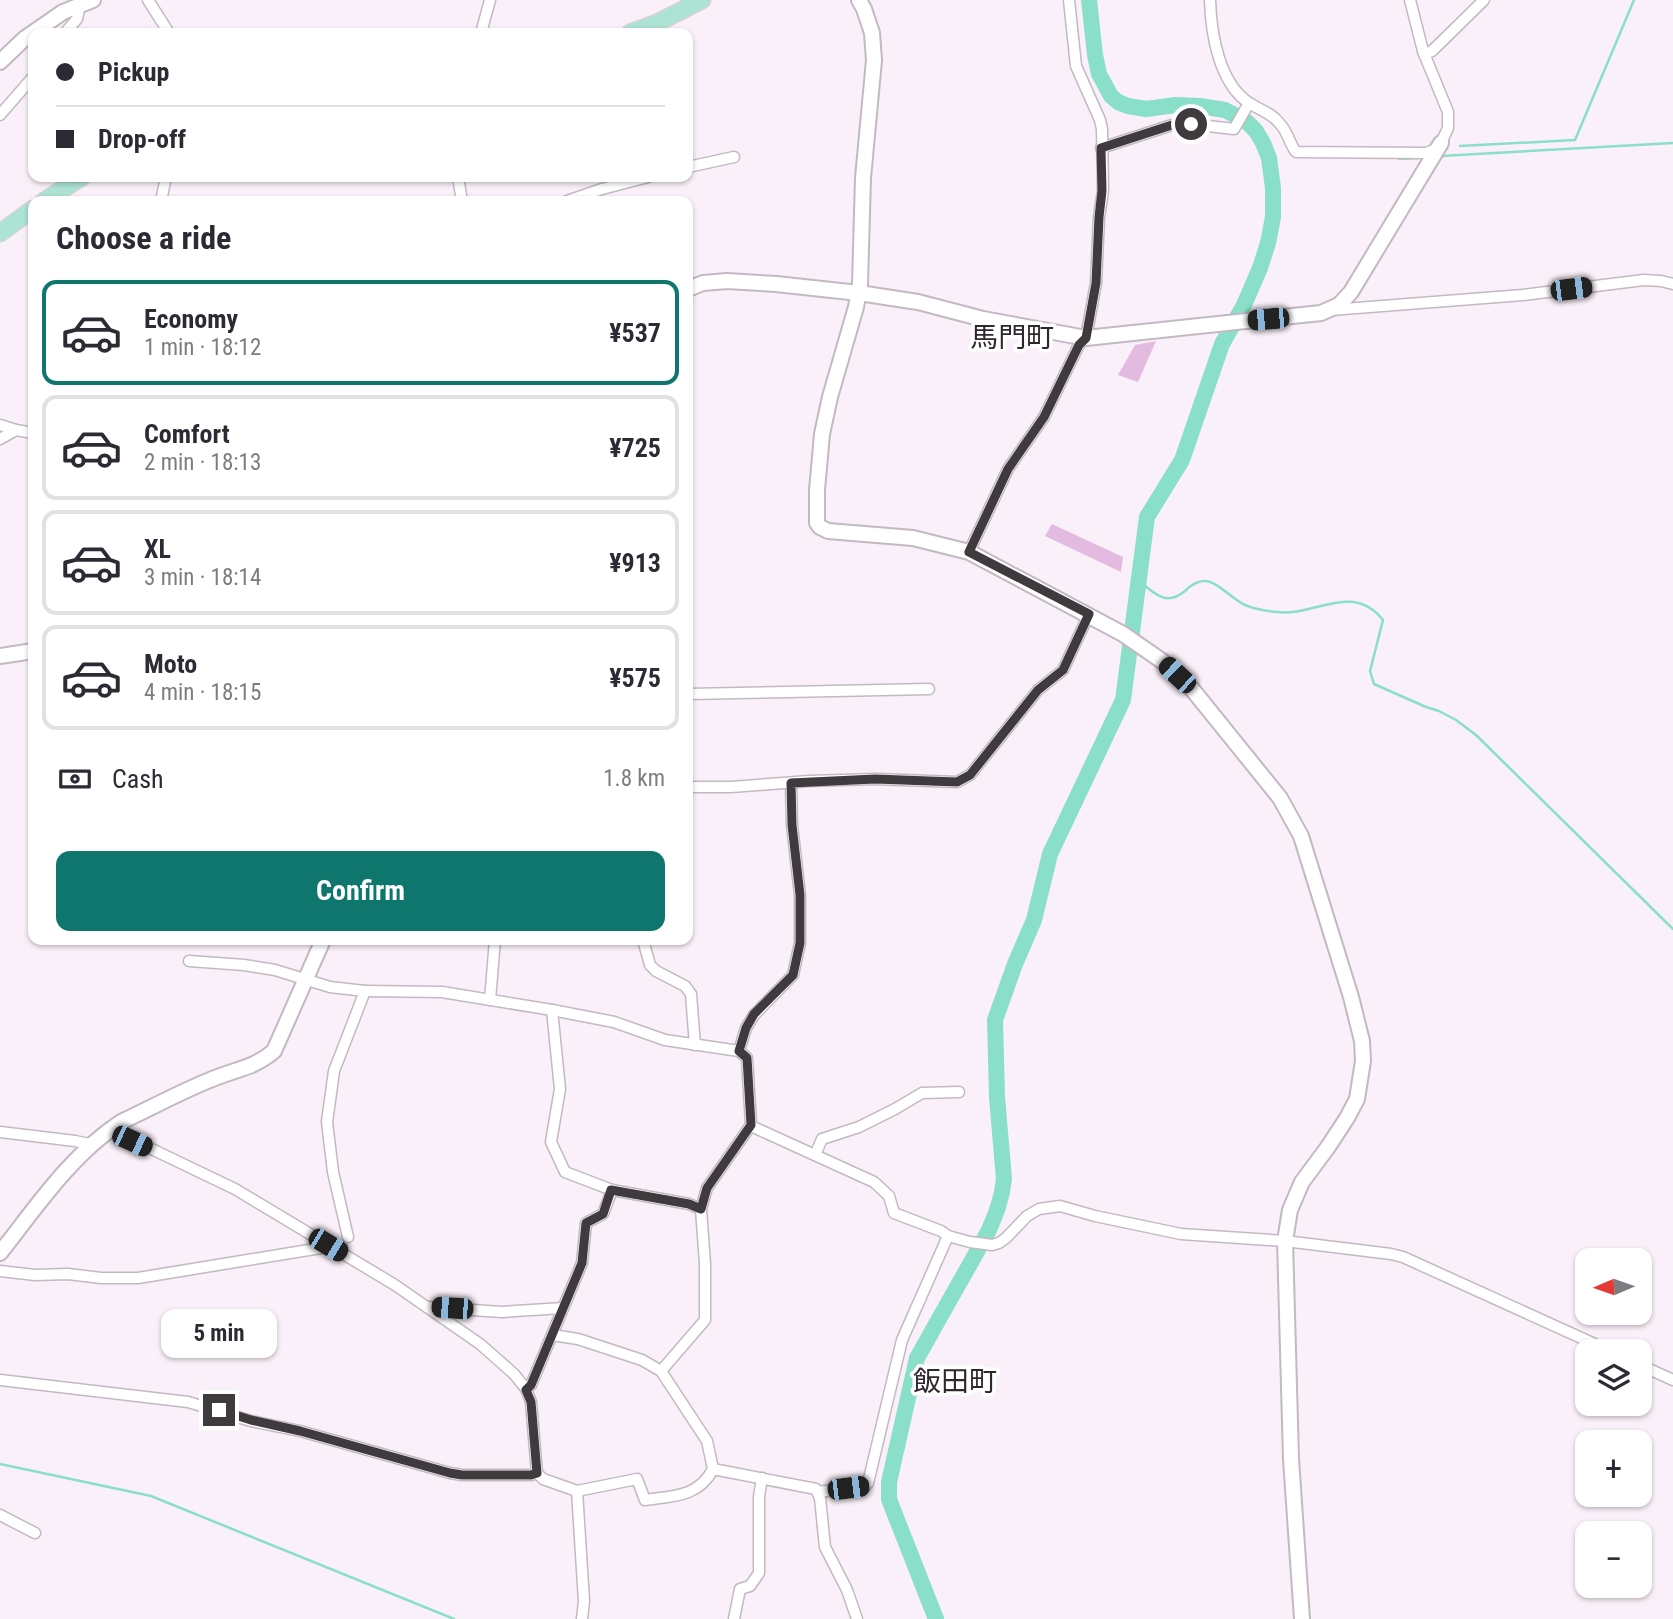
<!DOCTYPE html>
<meta charset="utf-8">
<style>
:root{--surface:#fff;--page:#f2f2f3;--text:#2b2b33;--muted:#7c7c81;--line:#e1e1e2;--accent:#0f766e}
body{margin:0;font-family:"Roboto Condensed","Noto Sans JP",sans-serif;background:var(--page);color:var(--text);height:100vh;display:flex;flex-direction:column;font-size:26px;white-space:nowrap}
*{box-sizing:border-box;margin:0}
p{font-size:23px;color:var(--muted)}
.icon{flex:none;width:38px;height:38px;fill:none;stroke:currentColor;stroke-width:2;stroke-linecap:round;stroke-linejoin:round}
.map{position:relative;flex:1;overflow:hidden}
.side{position:absolute;left:28px;top:196px;width:665px;height:749px;display:flex;flex-direction:column;background:var(--surface);border-radius:14px;box-shadow:0 2px 5px #0004}
.side>*{flex:none}
.hud{position:absolute;left:28px;top:28px;width:665px;height:154px;border-radius:14px;box-shadow:0 2px 5px #0004;display:grid;align-content:center;height:154px;padding:0 28px;background:var(--surface)}
.needle{width:46px;rotate:268deg}
.controls{position:absolute;left:1575px;top:1248px;display:grid;gap:14px}
.controls a{display:grid;place-items:center;width:77px;height:77px;border-radius:14px;background:var(--surface);box-shadow:0 2px 5px #0004;font-size:35px}
.end{position:absolute;width:32px;height:32px;margin:-16px;border:9px solid #3e3a3d;background:#fff;box-shadow:0 0 0 4px #fff}
.from{border-radius:50%}
.bubble{position:absolute;height:49px;border-radius:14px;background:var(--surface);box-shadow:0 2px 5px #0004;font-size:23px;font-weight:700;line-height:49px;text-align:center}
.car{position:absolute;width:21px;height:42px;margin:-21px -10px;border-radius:9px;box-shadow:0 0 5px 2px #0007;background:linear-gradient(#222 24%,#8ab4d8 0 40%,#222 0 76%,#8ab4d8 0 86%,#222 0)}
.hud b{display:flex;align-items:center;gap:24px;height:66px;font-size:26px}
.hud b+b{border-top:2px solid var(--line)}
.hud i{width:18px;height:18px;background:var(--text)}
ul{padding:0;list-style:none}
li{display:flex;align-items:center;gap:21px;height:105px;margin:0 14px 10px;padding:0 14px;border:4px solid var(--line);border-radius:14px}
li div{flex:1}
li b{display:block;font-size:26px}
li em{font-style:normal;font-weight:700}
li.current{border-color:var(--accent)}
li>.icon{width:63px;height:63px;stroke-width:1.5}
h2{padding:0 28px;font-size:32px;line-height:84px}
.pay{display:flex;align-items:center;gap:18px;height:77px;padding:0 28px;font-size:26px}
.pay p{margin-inline-start:auto}
.button{display:flex;gap:14px;margin-top:auto;padding:14px 28px}
.button a{flex:1;height:80px;border-radius:14px;background:var(--accent);color:#fff;font-size:28px;font-weight:700;line-height:80px;text-align:center}
.map>svg:first-child{display:block}
</style>
<div class="map">
<svg width="1673" height="1619" viewBox="0 0 1673 1619">
<rect width="100%" height="100%" fill="#faf0f9"/>
<g fill="#e3bbe0">
<path d="M1156 341 1138 382 1118 375 1135 345Z"/>
<path d="M1052 524 1123 557 1121 572 1045 536Z"/>
</g>
<g fill="none" stroke-linecap="round" stroke-linejoin="round">
<g stroke="#89dfc7" stroke-width="2.5">
<path d="M1460 146 1575 140 1634 0"/>
<path d="M1441 156 1673 143"/>
<path d="M1399 159 1417 158"/>
<path d="M1139 581C1154 593 1166 607 1185 591 1190 586 1196 581 1204 581 1216 580 1233 600 1245 605 1254 609 1267 611 1277 612 1314 617 1352 581 1383 620L1370 671 1374 684 1426 707 1439 711 1456 720 1476 735 1673 929"/>
<path d="M0 1464 151 1496 454 1619"/>
</g>
<path stroke="#89dfc7" stroke-width="16" d="M936 1619 892 1507 889 1499V1482L917 1358 988 1232C996 1214 1002 1199 1004 1179L997 1097 995 1020 1015 964 1034 920 1050 854 1123 700 1147 517 1182 460 1222 344 1244 305 1260 268 1268 243 1273 217V188L1269 158 1263 143 1256 131 1247 122 1225 110 1200 106 1176 105 1146 109 1128 106 1118 102 1111 96 1099 74 1095 55 1089 0"/>
<defs>
<g id="street">
<path d="M148 0 169 33"/>
<path d="M1210 0C1211 34 1219 83 1249 103 1260 110 1272 113 1280 124 1288 132 1289 143 1296 152L1426 153 1437 149"/>
<path d="M1410 0 1423 51 1448 112V128L1441 143"/>
<path d="M65 33 77 19 80 5"/>
<path d="M481 33 490 0"/>
<path d="M1424 54 1432 51 1484 0"/>
<path d="M0 115 33 77"/>
<path d="M1101 148 1172 125 1191 124 1234 129 1249 103"/>
<path d="M688 167 734 157"/>
<path d="M458 177 462 201"/>
<path d="M161 201 166 177"/>
<path d="M567 201 602 189 648 177"/>
<path d="M1331 310 1523 295 1644 280 1661 281 1673 284"/>
<path d="M0 425 16 430 33 433"/>
<path d="M0 439 16 430"/>
<path d="M969 552 1008 469 1044 417 1079 345 1086 338 1096 283 1099 217 1103 191 1102 129 1100 120 1076 66 1069 0"/>
<path d="M688 694 929 689"/>
<path d="M688 787H731L809 781 875 779 957 782 970 775 1038 690 1063 670 1089 614"/>
<path d="M643 940 650 965 656 971 685 986 691 994 695 1045"/>
<path d="M189 961 244 965 275 970 330 987 365 991 334 1071 327 1122 333 1172 348 1237"/>
<path d="M365 991 442 992 552 1010 614 1022 665 1040 739 1051 747 1058 751 1125 707 1188 701 1209 705 1264V1320L661 1371"/>
<path d="M490 1000 495 940"/>
<path d="M552 1010 560 1089 551 1142 565 1172 612 1190 689 1204 701 1209"/>
<path d="M739 1051 746 1028 754 1015 793 975 800 943V895L792 825 791 783"/>
<path d="M751 1126 874 1182 889 1196 894 1213 941 1231 948 1236 970 1242 992 1245 999 1243 1006 1238 1027 1216 1039 1209 1060 1206 1095 1216 1181 1234 1285 1241 1391 1254 1403 1257 1610 1351"/>
<path d="M110 1129 235 1189 395 1285 480 1344 514 1374 526 1389 531 1402 537 1473 543 1479 577 1491 584 1601 582 1619"/>
<path d="M0 1132 75 1141 90 1144"/>
<path d="M815 1155 822 1139 859 1127 895 1109 922 1093 959 1092"/>
<path d="M0 1271 35 1275 68 1274 101 1278H138L321 1248 328 1245"/>
<path d="M427 1307 502 1312 563 1308"/>
<path d="M552 1335 578 1339 642 1360 661 1371 707 1441 713 1469 816 1489 820 1498 825 1547 847 1590 857 1619"/>
<path d="M1640 1365 1673 1380"/>
<path d="M0 1380 188 1402 251 1421 300 1431 450 1473 462 1475H531L537 1473"/>
<path d="M526 1389 531 1385 582 1263 586 1223 603 1214 612 1190"/>
<path d="M577 1491 637 1479 645 1500C673 1496 699 1497 713 1469"/>
<path d="M818 1492 865 1486 868 1483 902 1340 948 1236"/>
<path d="M0 1515 35 1533"/>
<path d="M734 1619 740 1589 750 1586 759 1573V1497L762 1478"/>
</g>
<g id="secondary">
<path d="M859 0 864 9 872 33 874 60 863 178 860 284 856 307 830 397 822 434 817 490V523L820 527 828 531 913 538 969 552 1123 634 1162 661 1192 689 1280 798 1301 836 1351 997 1362 1041 1363 1061 1357 1099 1347 1118 1328 1147 1302 1182 1290 1210 1285 1241 1291 1459 1302 1619"/>
<path d="M0 62 24 39 63 12 93 0"/>
<path d="M688 289 703 283 727 281 776 284 859 293 918 302 983 319 1086 338 1321 313 1339 305 1351 292 1441 143"/>
<path d="M0 656 33 651"/>
<path d="M0 1253C37 1206 71 1155 121 1122 151 1108 180 1092 210 1080 235 1069 253 1069 274 1051L323 940"/>
</g>
<g id="primary">
<path d="M630 33 657 23 702 0"/>
<path d="M44 201 82 177"/>
<path d="M0 233 33 209"/>
</g>
</defs>
<use href="#street" stroke="#c3b9c2" stroke-width="13"/>
<use href="#secondary" stroke="#c3b9c2" stroke-width="18"/>
<use href="#primary" stroke="#d5d4d4" stroke-width="19"/>
<use href="#street" stroke="#fff" stroke-width="10"/>
<use href="#secondary" stroke="#fff" stroke-width="14"/>
<use href="#primary" stroke="#ace3d4" stroke-width="16"/>
</g>
<g fill="none" stroke-linecap="round" stroke-linejoin="round">
<path stroke="#3e3a3d" stroke-width="9" d="M219 1410 251 1420 300 1431 450 1473 462 1475H531L537 1473 531 1402 526 1390 531 1385 582 1263 586 1223 603 1214 611 1190 689 1204 701 1209 707 1188 751 1125 747 1058 739 1051 746 1028 754 1014 793 975 800 943V895L792 825 791 783 875 779 957 782 970 775 1038 690 1063 670 1089 614 969 552 1008 469 1044 417 1079 345 1086 338 1096 283 1099 217 1102 191 1101 148 1172 125 1191 124"/>
</g>
<g text-anchor="middle" stroke-width="7" stroke-linejoin="round" paint-order="stroke">
<g font-size="28" fill="#2f272e" stroke="#fff">
<text x="1012" y="347">馬門町</text>
<text x="955" y="1391">飯田町</text>
</g>
</g>
</svg>
<div class="controls">
<a><svg class="needle" viewBox="-14 -14 28 28"><path d="M0-13l5 13h-10z" fill="#e53935"/><path d="M0 13l5-13h-10z" fill="#7c7c81"/></svg></a>
<a><svg class="icon" aria-label="layers" viewBox="0 0 24 24"><path d="M12 4l9 5-9 5-9-5zM3 14l9 5 9-5"/></svg></a>
<a>+</a>
<a>−</a>
</div>
<i class="end from" style="left:1191px;top:124px"></i>
<i class="end" style="left:219px;top:1410px"></i>
<div class="bubble" style="left:161px;top:1309px;width:116px">5 min</div>
<i class="car" style="left:1571px;top:289px;rotate:83deg"></i>
<i class="car" style="left:1268px;top:319px;rotate:265deg"></i>
<i class="car" style="left:1177px;top:675px;rotate:313deg"></i>
<i class="car" style="left:132px;top:1141px;rotate:115deg"></i>
<i class="car" style="left:328px;top:1245px;rotate:121deg"></i>
<i class="car" style="left:452px;top:1308px;rotate:274deg"></i>
<i class="car" style="left:848px;top:1488px;rotate:83deg"></i>
<div class="hud">
<b><i class="from"></i>Pickup</b>
<b><i></i>Drop-off</b>
</div>
<section class="side">
<h2>Choose a ride</h2>
<ul>
<li class="current"><svg class="icon" aria-label="car" viewBox="0 0 24 24"><path d="M5 17H2v-5l4-1 3-4h7l3 4 3 1v5h-3M9 17h6M6 11h13"/><circle cx="7" cy="17" r="2"/><circle cx="17" cy="17" r="2"/></svg><div><b>Economy</b><p>1 min · 18:12</p></div><em>¥537</em></li>
<li><svg class="icon" aria-label="car" viewBox="0 0 24 24"><path d="M5 17H2v-5l4-1 3-4h7l3 4 3 1v5h-3M9 17h6M6 11h13"/><circle cx="7" cy="17" r="2"/><circle cx="17" cy="17" r="2"/></svg><div><b>Comfort</b><p>2 min · 18:13</p></div><em>¥725</em></li>
<li><svg class="icon" aria-label="car" viewBox="0 0 24 24"><path d="M5 17H2v-5l4-1 3-4h7l3 4 3 1v5h-3M9 17h6M6 11h13"/><circle cx="7" cy="17" r="2"/><circle cx="17" cy="17" r="2"/></svg><div><b>XL</b><p>3 min · 18:14</p></div><em>¥913</em></li>
<li><svg class="icon" aria-label="car" viewBox="0 0 24 24"><path d="M5 17H2v-5l4-1 3-4h7l3 4 3 1v5h-3M9 17h6M6 11h13"/><circle cx="7" cy="17" r="2"/><circle cx="17" cy="17" r="2"/></svg><div><b>Moto</b><p>4 min · 18:15</p></div><em>¥575</em></li>
</ul>
<div class="pay"><svg class="icon" aria-label="cash" viewBox="0 0 24 24"><path d="M3 7h18v10H3z"/><circle cx="12" cy="12" r="2"/></svg>Cash<p>1.8 km</p></div>
<div class="button"><a>Confirm</a></div>
</section>
</div>
